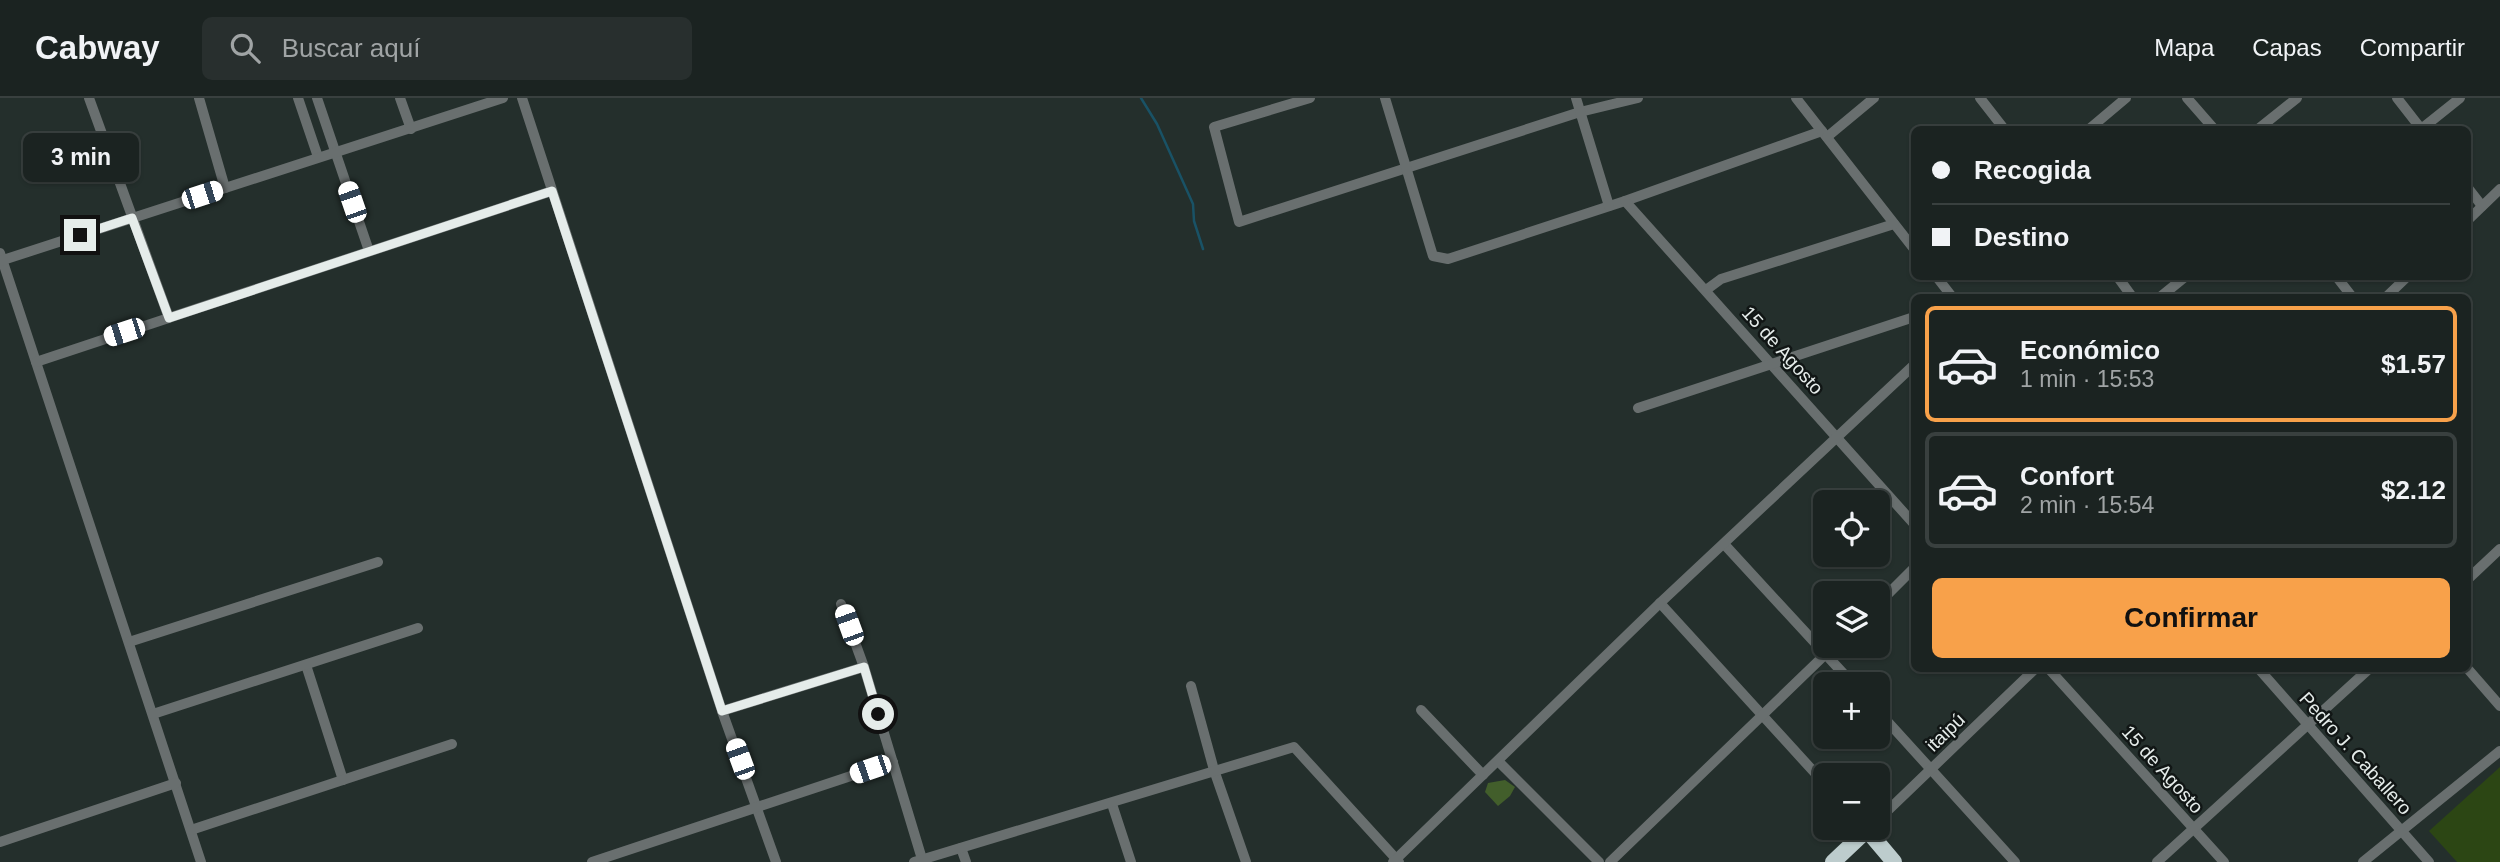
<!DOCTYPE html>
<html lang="es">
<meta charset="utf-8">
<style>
:root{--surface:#1b2321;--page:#282f2e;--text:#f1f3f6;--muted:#a0a4a5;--line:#39403f;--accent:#f8a14a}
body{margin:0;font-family:Arial,sans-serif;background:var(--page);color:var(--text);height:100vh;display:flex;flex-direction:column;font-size:26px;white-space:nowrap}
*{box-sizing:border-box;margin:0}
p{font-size:23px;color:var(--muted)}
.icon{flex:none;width:38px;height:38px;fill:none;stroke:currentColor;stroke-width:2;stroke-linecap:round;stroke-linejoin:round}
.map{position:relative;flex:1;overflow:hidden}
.details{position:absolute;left:1911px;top:196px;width:560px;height:378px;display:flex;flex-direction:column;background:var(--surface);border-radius:10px;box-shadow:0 2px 5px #0004,0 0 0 2px var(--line)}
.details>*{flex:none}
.banner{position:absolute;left:1911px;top:28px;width:560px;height:154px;border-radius:10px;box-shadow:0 2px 5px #0004,0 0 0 2px var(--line);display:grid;align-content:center;height:154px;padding:0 21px;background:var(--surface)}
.controls{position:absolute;left:1813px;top:392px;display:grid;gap:14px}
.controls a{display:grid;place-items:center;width:77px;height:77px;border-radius:10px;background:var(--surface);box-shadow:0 2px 5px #0004,0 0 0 2px var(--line);font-size:35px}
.end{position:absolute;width:32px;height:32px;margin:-16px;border:9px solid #e5ecea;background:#111;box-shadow:0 0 0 4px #111}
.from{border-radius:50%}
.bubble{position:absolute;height:49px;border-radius:10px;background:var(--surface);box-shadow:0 2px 5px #0004,0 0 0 2px var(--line);font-size:23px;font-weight:700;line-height:49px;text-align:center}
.car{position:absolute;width:21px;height:42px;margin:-21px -10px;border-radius:9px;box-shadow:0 0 5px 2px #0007;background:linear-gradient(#fff 24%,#345 0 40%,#fff 0 76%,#345 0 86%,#fff 0)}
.banner b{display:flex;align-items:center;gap:24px;height:66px;font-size:26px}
.banner b+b{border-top:2px solid var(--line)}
.banner i{width:18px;height:18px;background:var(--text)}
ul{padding:12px 0 0;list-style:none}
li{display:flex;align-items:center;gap:21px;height:116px;margin:0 14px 10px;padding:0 7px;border:4px solid var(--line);border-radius:10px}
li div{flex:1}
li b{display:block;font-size:26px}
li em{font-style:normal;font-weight:700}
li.active{border-color:var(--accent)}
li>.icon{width:63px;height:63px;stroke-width:1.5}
.button{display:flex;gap:14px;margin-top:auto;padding:14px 21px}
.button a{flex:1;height:80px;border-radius:10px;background:var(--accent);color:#111;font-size:28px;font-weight:700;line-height:80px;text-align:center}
header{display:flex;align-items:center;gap:42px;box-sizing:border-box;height:98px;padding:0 35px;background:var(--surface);border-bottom:2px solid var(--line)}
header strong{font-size:33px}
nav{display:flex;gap:38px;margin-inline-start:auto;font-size:24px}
.search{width:490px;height:63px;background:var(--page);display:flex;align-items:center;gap:18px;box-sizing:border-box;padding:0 24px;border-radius:10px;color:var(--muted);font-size:26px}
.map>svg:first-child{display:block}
</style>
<header>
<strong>Cabway</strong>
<div class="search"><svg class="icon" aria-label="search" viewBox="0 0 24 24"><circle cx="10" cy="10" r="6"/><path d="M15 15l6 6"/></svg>Buscar aquí</div>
<nav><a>Mapa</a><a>Capas</a><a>Compartir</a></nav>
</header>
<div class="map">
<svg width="2500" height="764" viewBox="0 0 2500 764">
<rect width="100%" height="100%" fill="#242f2c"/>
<path fill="#2c4614" d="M2500 669V764H2457L2429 733Z"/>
<path fill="#425e2b" d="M1505 682 1515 689 1510 698 1498 708 1485 694 1488 685Z"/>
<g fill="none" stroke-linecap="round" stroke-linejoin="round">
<path stroke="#195266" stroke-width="2.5" d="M1141 0 1157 26 1193 106 1194 123 1203 151"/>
<g stroke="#696f6f" stroke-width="10">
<path d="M89 0 169 220"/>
<path d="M199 0 225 90"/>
<path d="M298 0 318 59"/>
<path d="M317 0 369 153"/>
<path d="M400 0 411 31"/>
<path d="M522 0 722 613 776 764"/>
<path d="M1310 0 1214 29 1239 124 1580 14 1638 0"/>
<path d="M1385 0 1433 158 1448 161 1625 103 1822 33"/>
<path d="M1576 0 1609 108"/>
<path d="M1796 0 1914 151"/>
<path d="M1980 0 2005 32"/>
<path d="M2187 0 2215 32"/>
<path d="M2397 0 2422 32"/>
<path d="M2088 32 2126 0"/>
<path d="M2257 32 2297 0"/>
<path d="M2420 32 2460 0"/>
<path d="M1827 39 1874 0"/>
<path d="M2468 90 2482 108"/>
<path d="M1625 103 1914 426"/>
<path d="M2468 122 2500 91"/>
<path d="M0 155 201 764"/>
<path d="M0 163 503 0"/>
<path d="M1936 178 1953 200"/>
<path d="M2117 178 2133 200"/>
<path d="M2336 178 2353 200"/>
<path d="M1706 192 1721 181 1894 126"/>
<path d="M2159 200 2186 178"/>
<path d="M2385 200 2408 178"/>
<path d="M36 264 552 93"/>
<path d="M1638 310 1914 219"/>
<path d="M1724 446 1853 586"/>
<path d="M2468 481 2500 451"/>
<path d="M1660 505 1825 686"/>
<path d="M841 506 864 569 922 761"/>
<path d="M1878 506 1914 470"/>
<path d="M129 544 378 464"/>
<path d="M306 567 343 682"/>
<path d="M2048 570 2224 764"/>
<path d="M2258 570 2429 764"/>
<path d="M2467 570 2500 608"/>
<path d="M1191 588 1214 672 1246 764"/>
<path d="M1421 612 1483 677"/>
<path d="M722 613 864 569"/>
<path d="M1878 613 2015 764"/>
<path d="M153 616 418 530"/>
<path d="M1498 663 1599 764"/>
<path d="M1112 706 1131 764"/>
<path d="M1878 722 2036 570"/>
<path d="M191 732 452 646"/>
<path d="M0 744 176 685"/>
<path d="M961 750 966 764"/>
<path d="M592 764 893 664"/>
<path d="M914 764 1294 649 1399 764"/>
<path d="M1393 764 1660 505 1914 267"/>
<path d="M1610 764 1834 548"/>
<path d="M2157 764 2370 570"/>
<path d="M2363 764 2500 653"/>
</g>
<path stroke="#bdcccd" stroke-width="16" d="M1833 764 1867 732 1894 764"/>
</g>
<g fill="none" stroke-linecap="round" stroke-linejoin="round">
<path stroke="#e5ecea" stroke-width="9" d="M80 137 132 120 169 220 552 93 722 613 864 569 878 616"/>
</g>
<g text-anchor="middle" stroke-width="5" stroke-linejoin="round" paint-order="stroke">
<g font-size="19" fill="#e5ecea" stroke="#111615">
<text transform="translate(1783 252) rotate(48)" y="7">15 de Agosto</text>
<text transform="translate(1945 634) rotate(-44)" y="7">itaipú</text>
<text transform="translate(2356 655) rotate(48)" y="7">Pedro J. Caballero</text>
<text transform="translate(2163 671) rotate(48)" y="7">15 de Agosto</text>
</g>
</g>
</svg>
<div class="controls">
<a><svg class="icon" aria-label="locate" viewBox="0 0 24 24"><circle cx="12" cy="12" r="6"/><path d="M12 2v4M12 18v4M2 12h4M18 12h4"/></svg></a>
<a><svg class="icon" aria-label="layers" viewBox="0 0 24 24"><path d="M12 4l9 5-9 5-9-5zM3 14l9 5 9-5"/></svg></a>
<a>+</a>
<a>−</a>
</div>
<i class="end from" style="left:878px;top:616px"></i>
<i class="end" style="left:80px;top:137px"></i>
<div class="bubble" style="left:23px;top:35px;width:116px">3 min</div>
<i class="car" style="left:202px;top:97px;rotate:72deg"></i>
<i class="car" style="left:352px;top:104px;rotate:341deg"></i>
<i class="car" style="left:124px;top:234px;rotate:252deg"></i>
<i class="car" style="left:849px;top:527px;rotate:340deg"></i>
<i class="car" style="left:740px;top:661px;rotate:340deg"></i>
<i class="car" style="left:870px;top:671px;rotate:251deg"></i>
<div class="banner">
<b><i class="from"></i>Recogida</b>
<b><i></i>Destino</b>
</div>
<section class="details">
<ul>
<li class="active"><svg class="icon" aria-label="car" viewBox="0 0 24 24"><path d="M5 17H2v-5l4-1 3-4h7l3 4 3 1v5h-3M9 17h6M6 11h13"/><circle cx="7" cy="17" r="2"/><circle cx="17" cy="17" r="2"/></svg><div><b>Económico</b><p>1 min · 15:53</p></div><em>$1.57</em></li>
<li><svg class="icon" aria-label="car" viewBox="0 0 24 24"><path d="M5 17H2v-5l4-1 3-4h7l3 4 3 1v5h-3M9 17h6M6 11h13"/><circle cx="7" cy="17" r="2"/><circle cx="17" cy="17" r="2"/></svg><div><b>Confort</b><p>2 min · 15:54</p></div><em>$2.12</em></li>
</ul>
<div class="button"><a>Confirmar</a></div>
</section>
</div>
